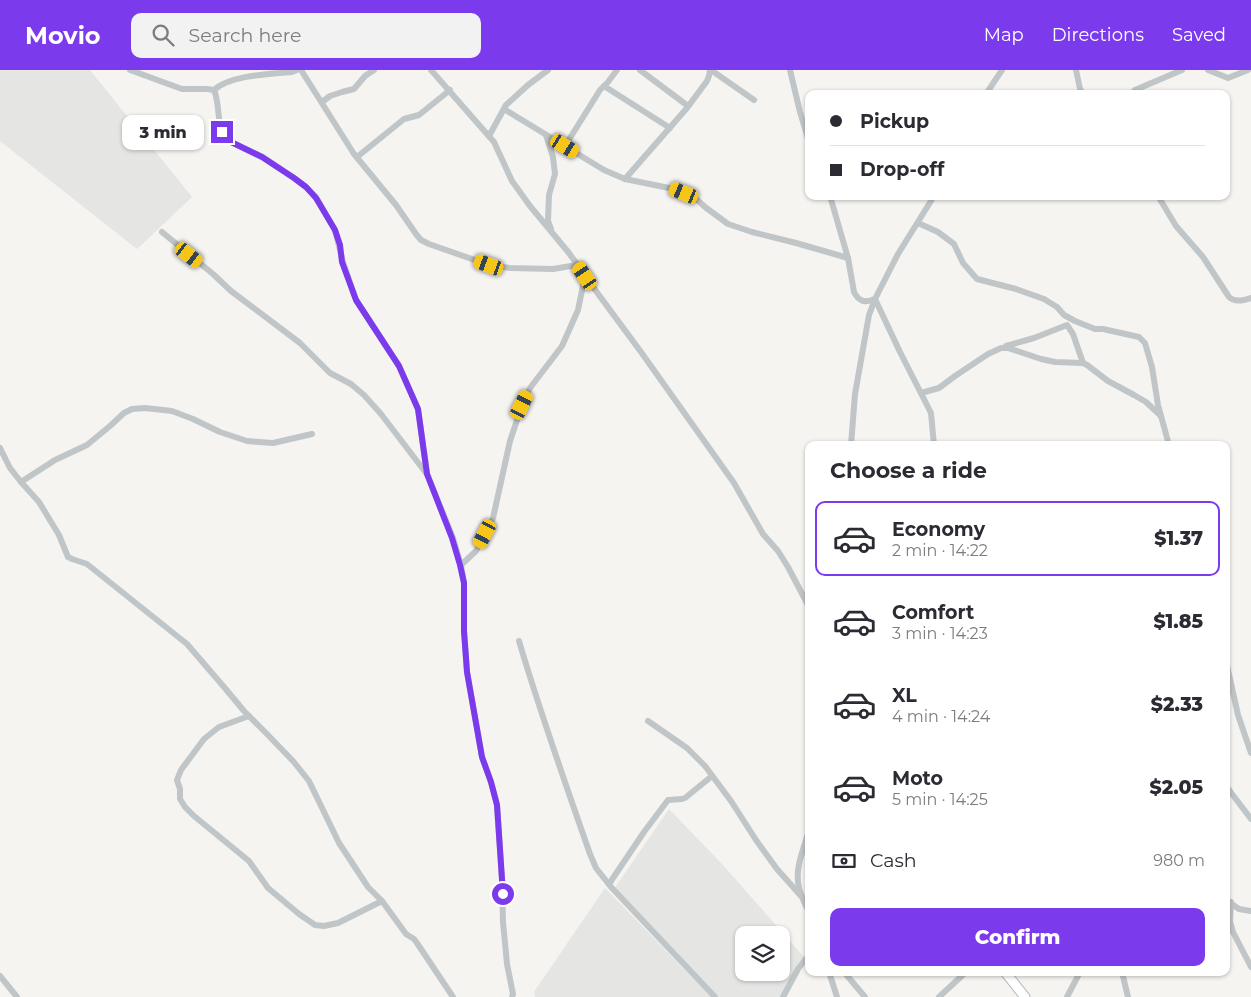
<!DOCTYPE html>
<meta charset="utf-8">
<style>
:root{--surface:#fff;--page:#f2f2f3;--text:#2b2b33;--muted:#7c7c81;--line:#e1e1e2;--accent:#7c3aed}
body{margin:0;font-family:Montserrat,sans-serif;background:var(--page);color:var(--text);height:100vh;display:flex;flex-direction:column;font-size:19px;white-space:nowrap}
*{box-sizing:border-box;margin:0}
p{font-size:16px;color:var(--muted)}
.icon{flex:none;width:28px;height:28px;fill:none;stroke:currentColor;stroke-width:2;stroke-linecap:round;stroke-linejoin:round}
.map{position:relative;flex:1;overflow:hidden}
.details{position:absolute;left:805px;top:371px;width:425px;height:535px;display:flex;flex-direction:column;background:var(--surface);border-radius:10px;box-shadow:0 1px 4px #0004}
.details>*{flex:none}
.banner{position:absolute;left:805px;top:20px;width:425px;height:110px;border-radius:10px;box-shadow:0 1px 4px #0004;display:grid;align-content:center;height:110px;padding:0 25px;background:var(--surface)}
.buttons{position:absolute;left:735px;top:856px;display:grid;gap:10px}
.buttons a{display:grid;place-items:center;width:55px;height:55px;border-radius:10px;background:var(--surface);box-shadow:0 1px 4px #0004;font-size:25px}
.end{position:absolute;width:22px;height:22px;margin:-11px;border:6px solid #7c3aed;background:#fff;box-shadow:0 0 0 2px #fff}
.from{border-radius:50%}
.bubble{position:absolute;height:35px;border-radius:10px;background:var(--surface);box-shadow:0 1px 4px #0004;font-size:16px;font-weight:800;line-height:35px;text-align:center}
.car{position:absolute;width:15px;height:30px;margin:-15px -8px;border-radius:6px;box-shadow:0 0 4px 1px #0007;background:linear-gradient(#f5c518 24%,#345 0 40%,#f5c518 0 76%,#345 0 86%,#f5c518 0)}
.banner b{display:flex;align-items:center;gap:18px;height:48px;font-size:19px}
.banner b+b{border-top:1px solid var(--line)}
.banner i{width:12px;height:12px;background:var(--text)}
ul{padding:0;list-style:none}
li{display:flex;align-items:center;gap:15px;height:75px;margin:0 10px 8px;padding:0 15px;border:2px solid transparent;border-radius:10px}
li div{flex:1}
li b{display:block;font-size:19px}
li em{font-style:normal;font-weight:800}
li.selected{border-color:var(--accent)}
li>.icon{width:45px;height:45px;stroke-width:1.5}
h2{padding:0 25px;font-size:22px;line-height:60px}
.pay{display:flex;align-items:center;gap:12px;height:55px;padding:0 25px;font-size:19px}
.pay p{margin-inline-start:auto}
.cta{display:flex;gap:10px;margin-top:auto;padding:10px 25px}
.cta a{flex:1;height:58px;border-radius:10px;background:var(--accent);color:#fff;font-size:20px;font-weight:800;line-height:58px;text-align:center}
header{display:flex;align-items:center;gap:30px;box-sizing:border-box;height:70px;padding:0 25px;background:var(--accent);color:#fff}
header strong{font-size:24px}
nav{display:flex;gap:28px;margin-inline-start:auto;font-size:18px}
.search{width:350px;height:45px;background:var(--page);display:flex;align-items:center;gap:12px;box-sizing:border-box;padding:0 18px;border-radius:10px;color:var(--muted);font-size:19px}
.map>svg:first-child{display:block}
</style>
<header>
<strong>Movio</strong>
<div class="search"><svg class="icon" aria-label="search" viewBox="0 0 24 24"><circle cx="10" cy="10" r="6"/><path d="M15 15l6 6"/></svg>Search here</div>
<nav><a>Map</a><a>Directions</a><a>Saved</a></nav>
</header>
<div class="map">
<svg width="1251" height="927" viewBox="0 0 1251 927">
<rect width="100%" height="100%" fill="#f5f4f1"/>
<g fill="#e5e6e4" fill-rule="evenodd">
<path d="M0 0H90L192 127 137 179 0 71Z"/>
<path d="M669 739 723 795 804 887 780 927H717L614 819ZM744 865H781V902H744Z"/>
<path d="M605 818 711 927H535L534 922Z"/>
</g>
<g fill="none" stroke-linecap="round" stroke-linejoin="round">
<defs>
<path id="secondary" d="M1005 902 1025 927"/>
</defs>
<use href="#secondary" stroke="#b4babe" stroke-width="11"/>
<g stroke="#c0c5c7" stroke-width="6">
<path d="M130 0 182 19H207L214 20C221 36 215 59 229 71L263 87 294 108 306 117 316 127 335 160 343 192 356 230 399 296 418 339 427 404 453 468 461 495 464 513V561L467 602 482 687 491 712 497 735 502 810 503 852 507 894 513 924 512 927"/>
<path d="M301 0 354 84 396 135 416 164 421 170 429 174 489 195 510 198 553 199 577 195"/>
<path d="M431 0 494 72 512 111 530 136 569 183 593 217 641 282 734 413 763 464 778 481 788 497 809 537"/>
<path d="M640 0 688 36"/>
<path d="M711 0 754 30"/>
<path d="M790 0 800 42 809 72"/>
<path d="M1076 0 1080 19 1084 24"/>
<path d="M1208 0 1228 8 1248 0"/>
<path d="M604 16 670 58"/>
<path d="M214 20C230 5 270 4 292 2L297 0"/>
<path d="M986 24 1002 0"/>
<path d="M1131 24 1135 20 1182 0"/>
<path d="M322 32 330 26 342 22 354 19 365 6 374 0"/>
<path d="M504 39 604 100 625 109 674 119 694 127 705 137 728 154 752 162 796 173 848 188"/>
<path d="M546 65 553 87 555 104 549 125 548 151 551 159"/>
<path d="M489 66 506 35 528 15 548 0"/>
<path d="M565 76 600 20 608 12 617 0"/>
<path d="M357 87 404 49 419 45 450 20"/>
<path d="M625 109 687 38 707 11 709 6 710 0"/>
<path d="M830 126 848 188 854 222C859 232 865 233 875 229L900 282 931 343 934 375"/>
<path d="M1158 126 1176 156 1203 187 1229 227C1235 233 1244 230 1251 228"/>
<path d="M918 153 938 162 954 174 963 193 977 209 1016 219 1044 229 1057 237 1064 245 1075 251 1095 259H1103L1139 267 1145 273 1152 297 1158 335 1169 375"/>
<path d="M162 162 213 204 231 221 300 273 330 303 351 314 364 325 381 344 426 403"/>
<path d="M1006 276 1034 268 1067 255 1073 264 1083 293"/>
<path d="M921 323 939 318 955 306 988 284 1001 278H1008L1041 289 1055 292 1083 293 1087 295 1108 311 1134 325 1146 332 1161 346"/>
<path d="M851 375 855 324 869 245 875 229 898 184 934 126"/>
<path d="M0 378 10 398 21 412 39 432 59 465 68 487 72 489 87 494 187 574 224 617 244 641 265 662 293 691 309 711 339 773 368 817 382 831 406 864 414 869 417 873 453 927"/>
<path d="M21 412 55 390 87 375 110 356 124 343 132 339 145 338 172 341 193 349 220 362 247 371 259 372 273 373 312 364"/>
<path d="M461 495 476 481 493 448 510 371 522 335 530 318 562 276 578 240 585 206"/>
<path d="M519 571C540 642 565 713 590 784L596 798 611 817 715 927"/>
<path d="M1226 591 1238 645 1251 683"/>
<path d="M249 646 219 657 204 669 181 700 177 710 180 719V729L185 737 194 746 249 791 268 818 299 844 315 855 324 856 338 853 382 831"/>
<path d="M648 651 687 678 705 696 731 731 756 770 777 799 801 826"/>
<path d="M1226 716 1251 749"/>
<path d="M809 761C804 777 796 796 798 812 799 823 804 832 809 842"/>
<path d="M609 814 644 762 668 730 682 729 685 728 712 706"/>
<path d="M1226 830 1239 839 1251 841"/>
<path d="M1231 832 1230 851 1233 862 1251 897"/>
<path d="M829 902 837 927"/>
<path d="M844 902 865 927"/>
<path d="M1122 902 1128 927"/>
<path d="M0 906 17 927"/>
<path d="M783 927 798 899 809 885"/>
<path d="M939 927 966 902"/>
<path d="M1067 927 1079 904 1084 902"/>
</g>
<use href="#secondary" stroke="#fff" stroke-width="9"/>
</g>
<g fill="none" stroke-linecap="round" stroke-linejoin="round">
<path stroke="#7c3aed" stroke-width="6" d="M222 62 225 67 229 71 262 87 294 108 306 117 316 128 335 160 340 175 342 192 356 230 399 296 418 339 427 404 452 468 460 495 464 513V561L467 602 482 687 491 712 497 735 503 824"/>
</g>
</svg>
<div class="buttons">
<a><svg class="icon" aria-label="layers" viewBox="0 0 24 24"><path d="M12 4l9 5-9 5-9-5zM3 14l9 5 9-5"/></svg></a>
</div>
<i class="end from" style="left:503px;top:824px"></i>
<i class="end" style="left:222px;top:62px"></i>
<div class="bubble" style="left:122px;top:45px;width:82px">3 min</div>
<i class="car" style="left:565px;top:76px;rotate:121deg"></i>
<i class="car" style="left:684px;top:123px;rotate:292deg"></i>
<i class="car" style="left:189px;top:185px;rotate:128deg"></i>
<i class="car" style="left:489px;top:195px;rotate:290deg"></i>
<i class="car" style="left:585px;top:206px;rotate:326deg"></i>
<i class="car" style="left:522px;top:335px;rotate:26deg"></i>
<i class="car" style="left:485px;top:464px;rotate:208deg"></i>
<div class="banner">
<b><i class="from"></i>Pickup</b>
<b><i></i>Drop-off</b>
</div>
<section class="details">
<h2>Choose a ride</h2>
<ul>
<li class="selected"><svg class="icon" aria-label="car" viewBox="0 0 24 24"><path d="M5 17H2v-5l4-1 3-4h7l3 4 3 1v5h-3M9 17h6M6 11h13"/><circle cx="7" cy="17" r="2"/><circle cx="17" cy="17" r="2"/></svg><div><b>Economy</b><p>2 min · 14:22</p></div><em>$1.37</em></li>
<li><svg class="icon" aria-label="car" viewBox="0 0 24 24"><path d="M5 17H2v-5l4-1 3-4h7l3 4 3 1v5h-3M9 17h6M6 11h13"/><circle cx="7" cy="17" r="2"/><circle cx="17" cy="17" r="2"/></svg><div><b>Comfort</b><p>3 min · 14:23</p></div><em>$1.85</em></li>
<li><svg class="icon" aria-label="car" viewBox="0 0 24 24"><path d="M5 17H2v-5l4-1 3-4h7l3 4 3 1v5h-3M9 17h6M6 11h13"/><circle cx="7" cy="17" r="2"/><circle cx="17" cy="17" r="2"/></svg><div><b>XL</b><p>4 min · 14:24</p></div><em>$2.33</em></li>
<li><svg class="icon" aria-label="car" viewBox="0 0 24 24"><path d="M5 17H2v-5l4-1 3-4h7l3 4 3 1v5h-3M9 17h6M6 11h13"/><circle cx="7" cy="17" r="2"/><circle cx="17" cy="17" r="2"/></svg><div><b>Moto</b><p>5 min · 14:25</p></div><em>$2.05</em></li>
</ul>
<div class="pay"><svg class="icon" aria-label="cash" viewBox="0 0 24 24"><path d="M3 7h18v10H3z"/><circle cx="12" cy="12" r="2"/></svg>Cash<p>980 m</p></div>
<div class="cta"><a>Confirm</a></div>
</section>
</div>
